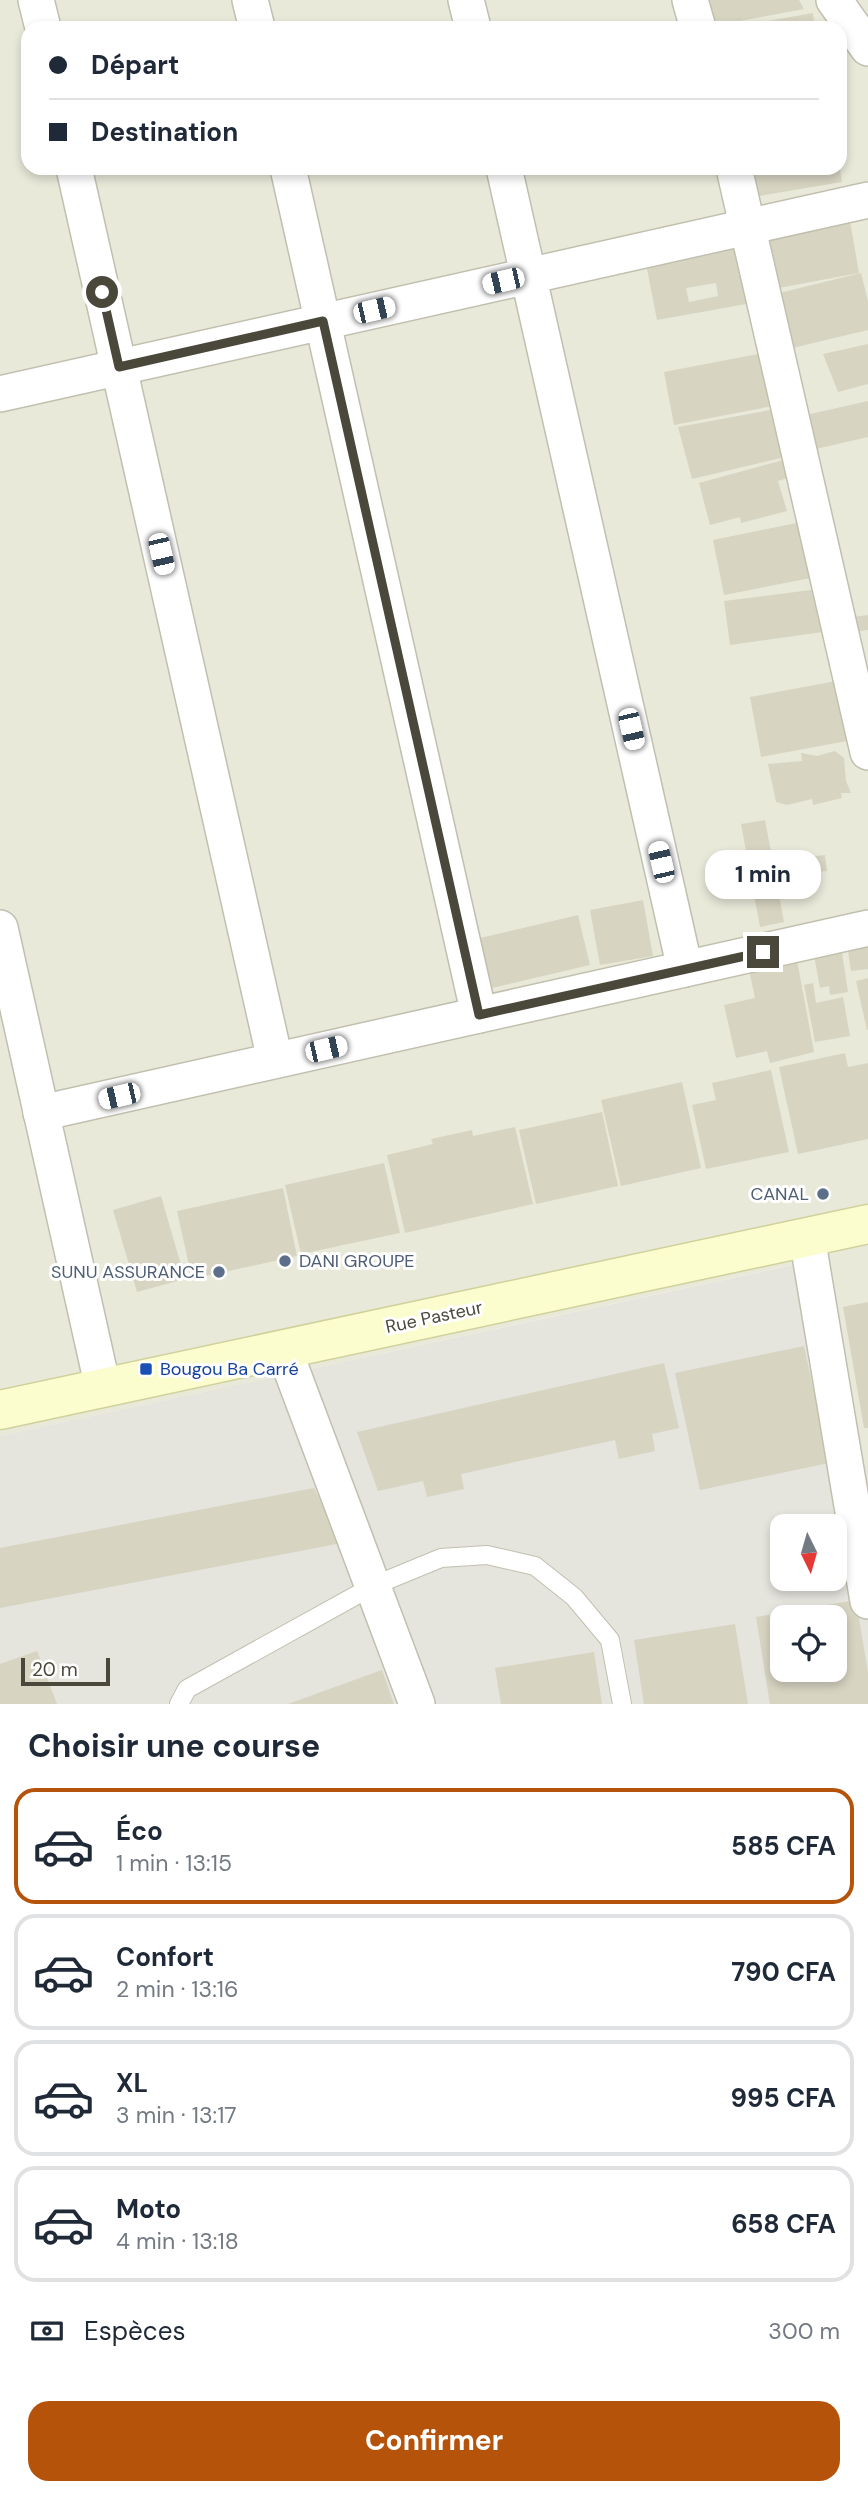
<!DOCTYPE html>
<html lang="fr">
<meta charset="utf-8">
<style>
:root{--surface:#fff;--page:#f2f2f3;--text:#1f2937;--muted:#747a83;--line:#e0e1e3;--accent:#b45309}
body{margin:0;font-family:"DM Sans",sans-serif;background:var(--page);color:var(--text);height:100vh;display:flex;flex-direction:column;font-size:26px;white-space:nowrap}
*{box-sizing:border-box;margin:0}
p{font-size:23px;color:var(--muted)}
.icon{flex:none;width:38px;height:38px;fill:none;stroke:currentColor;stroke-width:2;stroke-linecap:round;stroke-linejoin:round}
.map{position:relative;height:1704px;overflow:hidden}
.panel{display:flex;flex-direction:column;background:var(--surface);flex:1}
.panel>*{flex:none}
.guide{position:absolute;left:21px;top:21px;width:826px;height:154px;border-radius:21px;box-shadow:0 4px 10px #0003;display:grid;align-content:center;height:154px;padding:0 28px;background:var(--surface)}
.needle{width:46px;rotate:175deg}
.tools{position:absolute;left:770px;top:1514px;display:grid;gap:14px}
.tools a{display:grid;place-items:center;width:77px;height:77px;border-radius:14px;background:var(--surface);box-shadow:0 4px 10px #0003;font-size:35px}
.scale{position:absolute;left:21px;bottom:18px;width:89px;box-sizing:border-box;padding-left:7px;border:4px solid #4a483a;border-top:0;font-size:19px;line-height:24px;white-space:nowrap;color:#4a483a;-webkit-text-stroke:5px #fff;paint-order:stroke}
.end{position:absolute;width:32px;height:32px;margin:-16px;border:9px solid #4a483a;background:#fff;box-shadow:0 0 0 4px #fff}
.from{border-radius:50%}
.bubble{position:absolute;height:49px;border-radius:21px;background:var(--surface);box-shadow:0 4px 10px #0003;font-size:23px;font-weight:700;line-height:49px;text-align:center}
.car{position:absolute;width:21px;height:42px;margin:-21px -10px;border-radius:9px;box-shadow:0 0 5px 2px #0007;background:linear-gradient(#fff 24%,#345 0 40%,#fff 0 76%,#345 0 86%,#fff 0)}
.guide b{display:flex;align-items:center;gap:24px;height:66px;font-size:26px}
.guide b+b{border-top:2px solid var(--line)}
.guide i{width:18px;height:18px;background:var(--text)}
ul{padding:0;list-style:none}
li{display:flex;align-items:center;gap:21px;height:116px;margin:0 14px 10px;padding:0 14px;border:4px solid var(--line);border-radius:21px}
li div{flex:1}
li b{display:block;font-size:26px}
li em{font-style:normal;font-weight:700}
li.selected{border-color:var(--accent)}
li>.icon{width:63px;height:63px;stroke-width:1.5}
h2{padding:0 28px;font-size:32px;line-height:84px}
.pay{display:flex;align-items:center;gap:18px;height:77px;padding:0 28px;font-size:26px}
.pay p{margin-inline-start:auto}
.button{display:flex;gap:14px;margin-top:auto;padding:14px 28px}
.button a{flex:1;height:80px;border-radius:21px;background:var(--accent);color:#fff;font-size:28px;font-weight:700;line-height:80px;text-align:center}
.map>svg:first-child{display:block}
</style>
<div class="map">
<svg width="868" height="1704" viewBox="0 0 868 1704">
<rect width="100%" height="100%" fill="#f5f5ec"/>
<path fill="#e9e9da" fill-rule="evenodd" d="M0 0H868V1465L839 1469 801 1263 0 1436ZM28 28H840V168H28Z"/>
<path fill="#e5e4dd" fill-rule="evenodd" d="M802 1263 839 1469 868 1465V1704H0V1436ZM782 1526H835V1578H782ZM782 1617H835V1670H782Z"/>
<g fill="#d7d4c2" fill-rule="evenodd">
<path d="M710 0H799L804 9 714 26Z"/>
<path d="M813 13 815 28H734V27Z"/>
<path d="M742 168H840L842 182 748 198Z"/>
<path d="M850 221 859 273 768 290 758 238Z"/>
<path d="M738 242 752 303 657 320 645 259ZM716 283 718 296 689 302 686 288Z"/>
<path d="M861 273 868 301V330L784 350 771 295Z"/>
<path d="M868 344V384L838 392 823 354Z"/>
<path d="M763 353 773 406 674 425 664 372Z"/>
<path d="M868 401V437L816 449 806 415Z"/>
<path d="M776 409 785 457 692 479 678 427Z"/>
<path d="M783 460 788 478 778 481 787 511 741 523 740 517 710 525 699 483Z"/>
<path d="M811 520 821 576 724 595 713 540Z"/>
<path d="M818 589 823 632 730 645 724 601Z"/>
<path d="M868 615V630L854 632 852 617Z"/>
<path d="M836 681 847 741 761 757 750 697Z"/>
<path d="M835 751 844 758 846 781 851 793H841L842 798 813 805 812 799 787 805 776 802 768 764 802 761 801 753 817 756Z"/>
<path d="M765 820 784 922 760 927 741 824Z"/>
<path d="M825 855 827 871 801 874 799 858Z"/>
<path d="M643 900 653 956 600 965 590 910Z"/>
<path d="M578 915 590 965 492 988 480 938Z"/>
<path d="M868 935V969L851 971 846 938Z"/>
<path d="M841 946 848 992 830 995 829 986 820 988 813 950Z"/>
<path d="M797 960 814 1052 770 1063 767 1051 736 1058 724 1005 755 998 749 970Z"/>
<path d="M868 978V1030H867L856 981Z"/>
<path d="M813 983 816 1003 843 997 850 1036 815 1042 804 985Z"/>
<path d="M845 1053 848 1067 868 1063V1139L798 1154 779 1067Z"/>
<path d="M771 1070 789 1152 706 1169 692 1105 716 1100 712 1083Z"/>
<path d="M682 1082 701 1168 621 1186 601 1100Z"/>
<path d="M602 1112 618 1186 536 1204 519 1130Z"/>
<path d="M515 1127 533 1204 405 1233 387 1155 433 1144 431 1139 472 1130 473 1136Z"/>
<path d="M384 1163 400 1233 301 1254 285 1185Z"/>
<path d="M283 1188 297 1256 192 1279 177 1211Z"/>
<path d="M161 1196 185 1279 137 1292 113 1210Z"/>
<path d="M868 1302V1428H864L843 1307Z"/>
<path d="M804 1346 829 1463 700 1490 675 1373Z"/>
<path d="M664 1363 679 1428 652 1434 655 1451 619 1459 615 1440 461 1474 464 1489 427 1497 423 1481 378 1491 357 1432Z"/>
<path d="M314 1488 342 1543 0 1608V1548Z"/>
<path d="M856 1600 868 1673V1704H770L756 1617ZM782 1617H835V1670H782Z"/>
<path d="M735 1624 748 1704H644L634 1640Z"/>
<path d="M37 1651 57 1704H0V1664Z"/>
<path d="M594 1652 602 1704H501L495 1668Z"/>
<path d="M382 1670 394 1704H288Z"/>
</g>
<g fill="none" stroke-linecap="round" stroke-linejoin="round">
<defs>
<path id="service" d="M179 1704 187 1689 373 1586 441 1558 487 1555 535 1566 574 1597 610 1640 622 1704"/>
<g id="minor">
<path d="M36 0 43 28"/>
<path d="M250 0 257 28"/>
<path d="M466 0 473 28"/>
<path d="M690 0 698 28"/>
<path d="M834 0 868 48"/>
<path d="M74 168 275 1060"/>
<path d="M288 168 479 1015"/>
<path d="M504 168 685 969"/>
<path d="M734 168 868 752"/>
<path d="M0 394 868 200"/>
<path d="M0 928 103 1388"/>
<path d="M41 1113 868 928"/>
<path d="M807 1237 868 1601"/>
<path d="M284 1350 417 1704"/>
</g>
<path id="secondary" d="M0 1410 868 1224"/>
</defs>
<use href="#service" stroke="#c1c0af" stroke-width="20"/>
<use href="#minor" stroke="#c1c0af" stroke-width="38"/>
<use href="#secondary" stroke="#d0d19b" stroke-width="41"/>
<use href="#service" stroke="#fff" stroke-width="18"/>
<use href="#minor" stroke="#fff" stroke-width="35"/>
<use href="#secondary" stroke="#fcfdcf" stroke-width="38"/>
</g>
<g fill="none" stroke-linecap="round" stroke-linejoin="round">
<path stroke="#4a483a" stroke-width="9" d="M102 292 119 367 323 321 479 1015 763 952"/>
</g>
<g fill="#5c6f8a" stroke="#fff" stroke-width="2.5">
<circle cx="823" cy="1194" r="7"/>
<circle cx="285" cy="1261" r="7"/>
<circle cx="219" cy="1272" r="7"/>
</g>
<rect fill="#1a4fb4" stroke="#fff" stroke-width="2.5" x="139" y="1362" width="14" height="14" rx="3.5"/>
<g text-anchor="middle" stroke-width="6" stroke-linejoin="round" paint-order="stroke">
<g font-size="18" fill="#4e5e75" stroke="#fff" text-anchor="end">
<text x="809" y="1200">CANAL</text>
<text x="299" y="1267" text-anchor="start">DANI GROUPE</text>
<text x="205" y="1278">SUNU ASSURANCE</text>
</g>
<g font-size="18" fill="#4a483a" stroke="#fff">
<text transform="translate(434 1317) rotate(-12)" y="6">Rue Pasteur</text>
</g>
<g font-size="18" fill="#164399" stroke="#fff" text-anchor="start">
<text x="160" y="1375">Bougou Ba Carré</text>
</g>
</g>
</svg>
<div class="tools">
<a><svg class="needle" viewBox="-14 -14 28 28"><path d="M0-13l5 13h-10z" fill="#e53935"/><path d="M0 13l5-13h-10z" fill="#747a83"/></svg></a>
<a><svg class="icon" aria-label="locate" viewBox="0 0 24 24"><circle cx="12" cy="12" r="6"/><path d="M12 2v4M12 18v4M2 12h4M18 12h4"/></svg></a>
</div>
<div class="scale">20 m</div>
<i class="end from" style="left:102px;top:292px"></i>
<i class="end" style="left:763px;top:952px"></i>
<div class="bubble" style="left:705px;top:850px;width:116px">1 min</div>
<i class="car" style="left:503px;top:281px;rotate:257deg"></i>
<i class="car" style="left:374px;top:310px;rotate:77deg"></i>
<i class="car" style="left:161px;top:554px;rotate:167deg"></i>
<i class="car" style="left:631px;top:729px;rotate:167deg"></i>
<i class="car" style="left:661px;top:862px;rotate:347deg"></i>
<i class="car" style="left:326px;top:1049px;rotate:77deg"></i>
<i class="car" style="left:119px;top:1096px;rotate:257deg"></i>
<div class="guide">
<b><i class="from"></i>Départ</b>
<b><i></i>Destination</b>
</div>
</div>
<section class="panel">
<h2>Choisir une course</h2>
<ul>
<li class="selected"><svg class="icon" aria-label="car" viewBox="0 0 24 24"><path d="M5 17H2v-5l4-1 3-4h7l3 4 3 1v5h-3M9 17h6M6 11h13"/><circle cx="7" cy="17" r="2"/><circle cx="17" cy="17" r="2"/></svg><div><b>Éco</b><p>1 min · 13:15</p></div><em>585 CFA</em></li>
<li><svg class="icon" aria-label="car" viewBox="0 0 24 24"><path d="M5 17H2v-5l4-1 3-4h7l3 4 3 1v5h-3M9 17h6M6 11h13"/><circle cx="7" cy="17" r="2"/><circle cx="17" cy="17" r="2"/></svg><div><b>Confort</b><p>2 min · 13:16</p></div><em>790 CFA</em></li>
<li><svg class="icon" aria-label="car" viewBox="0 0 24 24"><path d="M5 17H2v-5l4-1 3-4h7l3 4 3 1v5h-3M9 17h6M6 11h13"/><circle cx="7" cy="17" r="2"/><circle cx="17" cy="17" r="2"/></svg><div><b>XL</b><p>3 min · 13:17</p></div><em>995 CFA</em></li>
<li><svg class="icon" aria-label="car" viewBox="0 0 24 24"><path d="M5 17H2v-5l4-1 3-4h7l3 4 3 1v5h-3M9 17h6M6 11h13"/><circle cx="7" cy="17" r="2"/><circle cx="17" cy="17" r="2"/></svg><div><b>Moto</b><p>4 min · 13:18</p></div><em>658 CFA</em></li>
</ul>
<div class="pay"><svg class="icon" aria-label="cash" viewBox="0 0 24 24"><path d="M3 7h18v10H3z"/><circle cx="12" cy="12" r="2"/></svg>Espèces<p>300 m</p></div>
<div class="button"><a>Confirmer</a></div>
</section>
